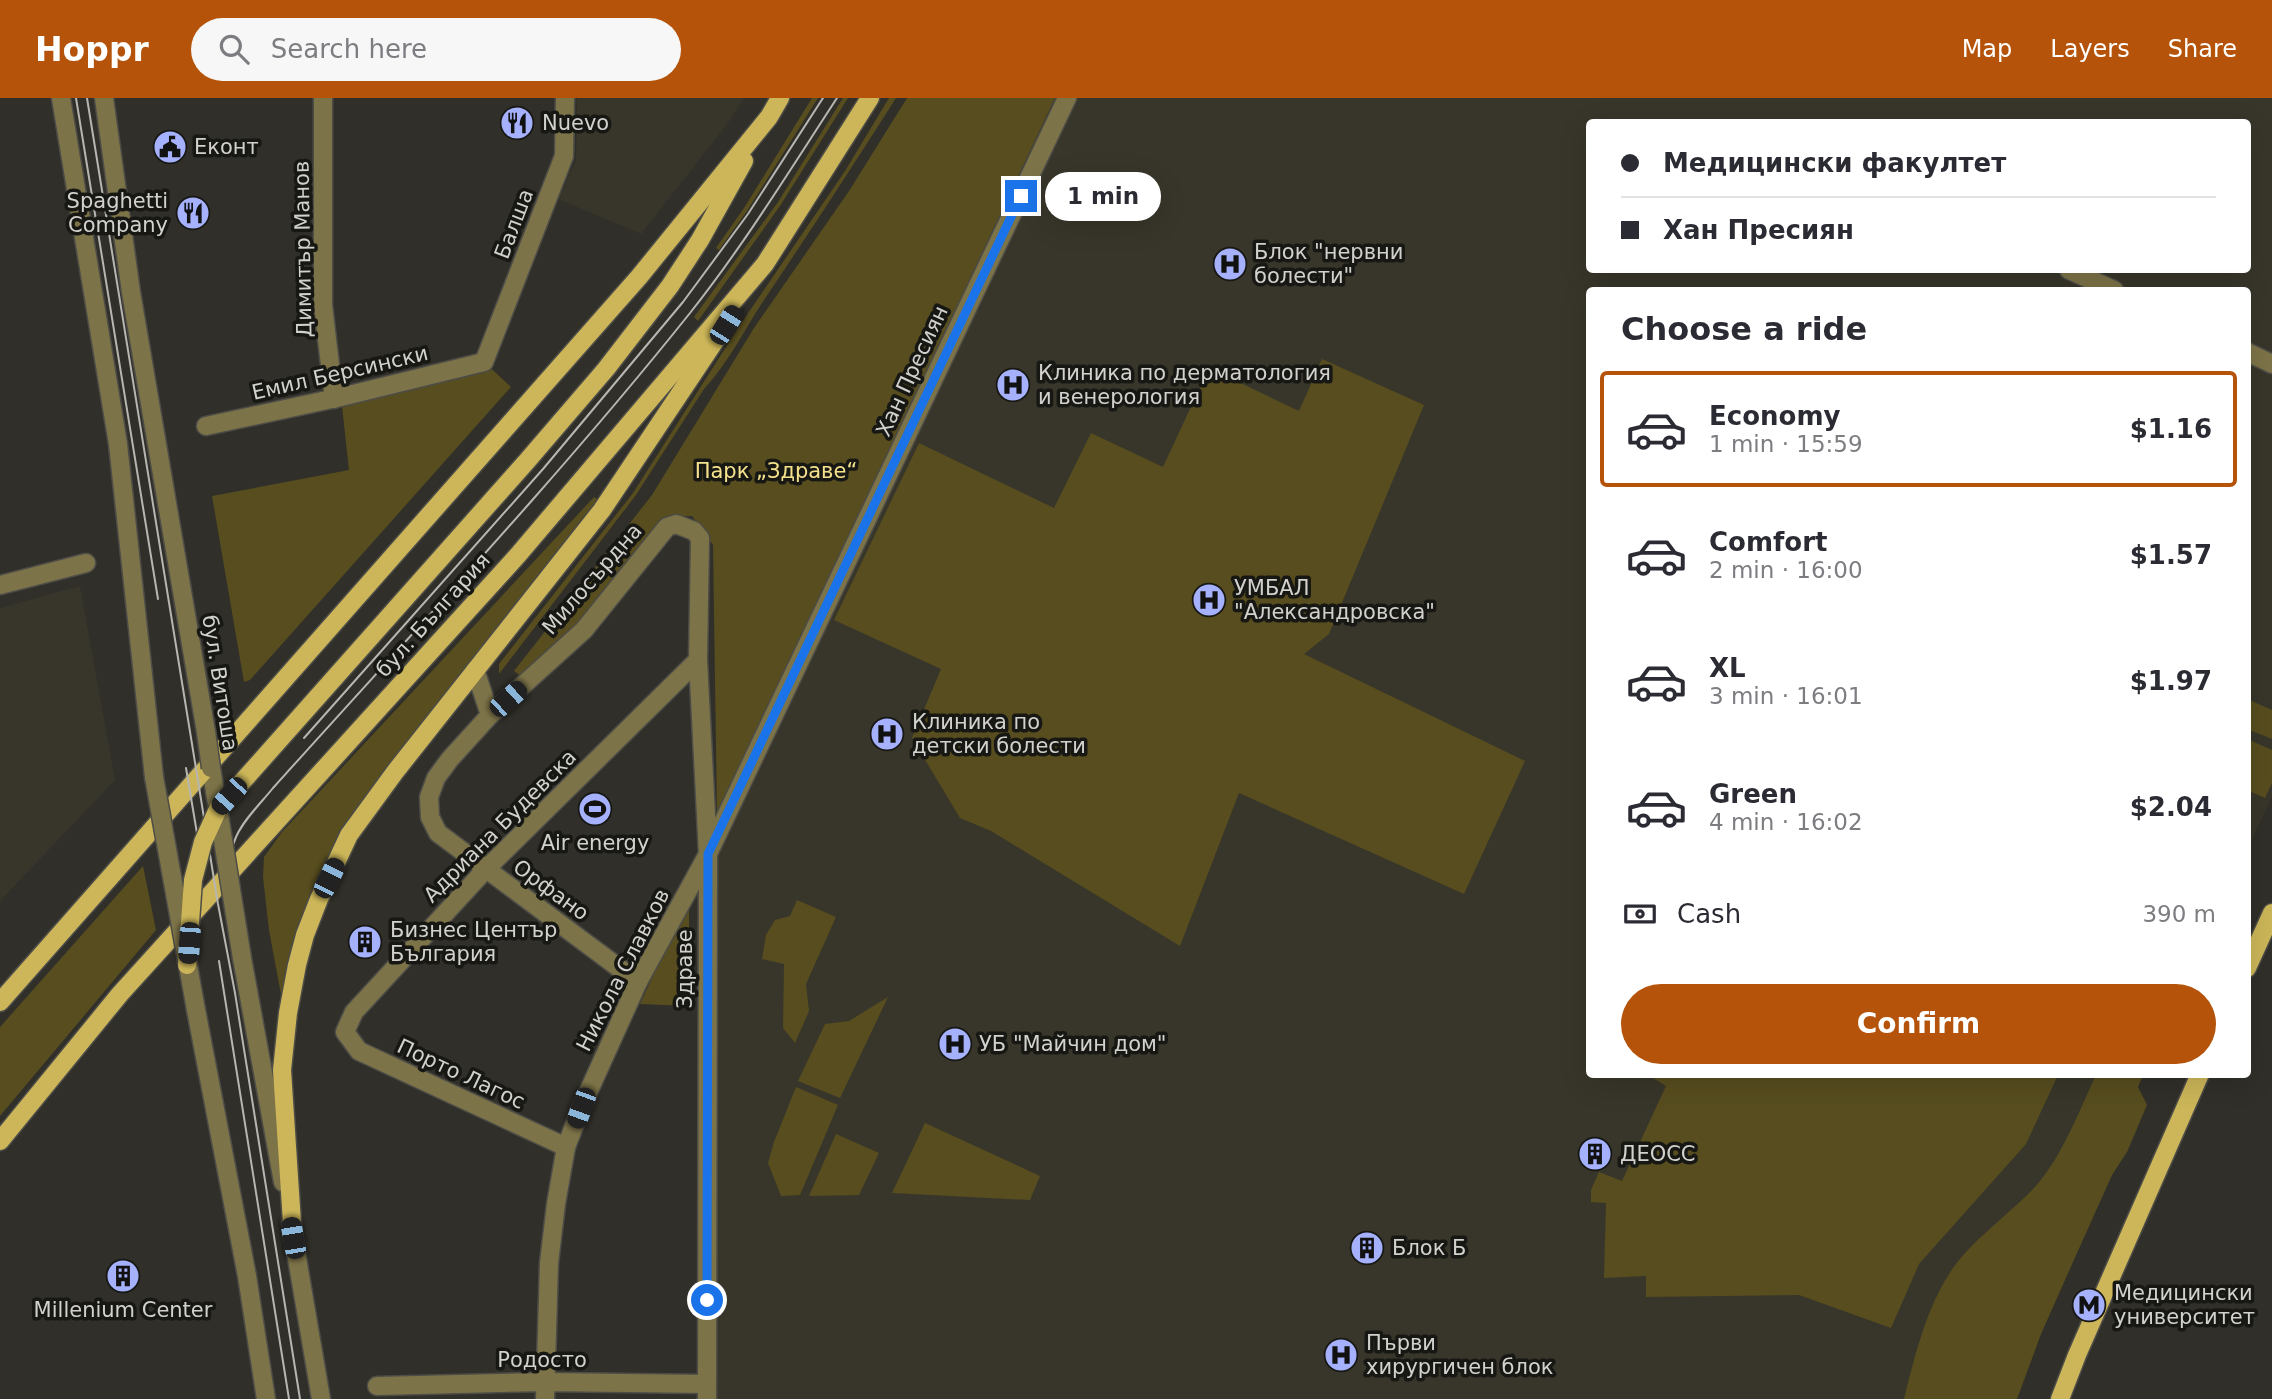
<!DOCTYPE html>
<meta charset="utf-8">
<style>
:root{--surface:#fff;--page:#f7f7f7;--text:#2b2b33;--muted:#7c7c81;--line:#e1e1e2;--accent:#b45309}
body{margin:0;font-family:"DejaVu Sans",sans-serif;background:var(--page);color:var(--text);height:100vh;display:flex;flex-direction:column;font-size:26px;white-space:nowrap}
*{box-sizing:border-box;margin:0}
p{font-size:23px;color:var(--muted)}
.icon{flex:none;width:38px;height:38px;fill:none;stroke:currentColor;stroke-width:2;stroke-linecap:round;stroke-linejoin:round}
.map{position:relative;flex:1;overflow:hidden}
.sheet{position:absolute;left:1586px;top:189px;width:665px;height:791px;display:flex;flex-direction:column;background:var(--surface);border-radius:7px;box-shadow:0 7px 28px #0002}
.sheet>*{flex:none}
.banner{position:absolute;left:1586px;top:21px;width:665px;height:154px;border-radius:7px;box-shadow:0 7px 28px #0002;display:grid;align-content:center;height:154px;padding:0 35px;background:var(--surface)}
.end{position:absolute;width:32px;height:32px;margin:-16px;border:9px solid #1a73e8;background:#fff;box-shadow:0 0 0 4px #fff}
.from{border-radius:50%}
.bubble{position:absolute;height:49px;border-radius:24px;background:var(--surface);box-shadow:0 7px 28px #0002;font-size:23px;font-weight:600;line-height:49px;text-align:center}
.car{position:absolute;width:21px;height:42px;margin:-21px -10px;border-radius:9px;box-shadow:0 0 5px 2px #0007;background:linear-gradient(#222 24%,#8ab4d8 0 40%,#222 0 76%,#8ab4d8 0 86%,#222 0)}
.banner b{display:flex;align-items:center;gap:24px;height:66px;font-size:26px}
.banner b+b{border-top:2px solid var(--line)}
.banner i{width:18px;height:18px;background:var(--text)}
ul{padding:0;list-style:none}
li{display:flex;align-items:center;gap:21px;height:116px;margin:0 14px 10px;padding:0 21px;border:4px solid transparent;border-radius:7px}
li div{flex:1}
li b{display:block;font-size:26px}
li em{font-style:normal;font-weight:600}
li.current{border-color:var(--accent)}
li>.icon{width:63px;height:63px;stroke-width:1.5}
h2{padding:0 35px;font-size:32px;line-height:84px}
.pay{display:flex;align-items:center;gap:18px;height:77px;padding:0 35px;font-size:26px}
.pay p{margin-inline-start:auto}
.button{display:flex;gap:14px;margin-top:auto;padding:14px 35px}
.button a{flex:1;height:80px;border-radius:42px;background:var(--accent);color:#fff;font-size:28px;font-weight:600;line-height:80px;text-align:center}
header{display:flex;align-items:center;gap:42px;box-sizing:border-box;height:98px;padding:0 35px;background:var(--accent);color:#fff}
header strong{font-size:33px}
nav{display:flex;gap:38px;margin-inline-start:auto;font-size:24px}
.search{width:490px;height:63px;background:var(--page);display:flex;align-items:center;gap:18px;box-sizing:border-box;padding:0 24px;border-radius:38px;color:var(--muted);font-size:26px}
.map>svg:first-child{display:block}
</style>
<header>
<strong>Hoppr</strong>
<div class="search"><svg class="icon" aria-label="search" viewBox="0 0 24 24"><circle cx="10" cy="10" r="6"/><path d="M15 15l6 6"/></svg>Search here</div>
<nav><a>Map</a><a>Layers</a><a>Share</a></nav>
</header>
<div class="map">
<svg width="2272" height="1301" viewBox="0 0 2272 1301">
<rect width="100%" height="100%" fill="#302f29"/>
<g fill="#38362a" fill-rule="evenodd">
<path d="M577 0H744L728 25 641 136 558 101 576 62Z"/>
<path d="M1067 0H2272V699L2247 752V192H1589V976L2143 977 2138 989 2147 1007 2127 1054 2112 1077 2073 1164 2041 1236 2017 1301H707L708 756ZM1589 24H2247V172H1589Z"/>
<path d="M80 488 115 682 0 803V510Z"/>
</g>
<g fill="#574d1f">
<path d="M812 0H818L747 113 719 152 716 150 744 110Z"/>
<path d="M843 0H848L780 108 698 223 694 219 778 104Z"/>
<path d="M889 0H896C853 68 809 135 764 202 744 232 729 264 704 291L636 397 499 576V566L633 395 738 230 845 73Z"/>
<path d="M907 0H1055L717 718 713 447 692 418 666 419 599 503 522 579 514 573 652 397 754 230 849 93Z"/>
<path d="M1322 261 1424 307 1329 536 1304 556 1525 663 1464 796 1239 695 1180 848 991 733 960 720 912 640 941 571 834 522 919 345 1054 410 1091 335 1163 369 1209 270 1299 313Z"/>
<path d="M484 264 511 289 250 582 244 584 212 398 349 372 341 299Z"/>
<path d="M594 399 597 401 596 405 369 693 331 755 307 814 287 870 282 902 269 832 263 779 264 759 282 734Z"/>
<path d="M2247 601 2272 612V641L2247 631Z"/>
<path d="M2247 641 2272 652V685L2265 700 2247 692Z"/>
<path d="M143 768 156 832 0 1018V929Z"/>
<path d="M689 799V908L640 906Z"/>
<path d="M797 802 836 819 806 886 809 913 795 945 783 930 784 866 762 861 766 837 775 822 790 818Z"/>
<path d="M888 899 840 1000 798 983 825 926 849 923Z"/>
<path d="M1648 977H2058L2026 1046 1919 1166 1891 1230 1799 1197 1646 1199V1178L1604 1180 1606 1105 1591 1104V1092L1599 1074 1622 1083 1666 988Z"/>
<path d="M2096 977H2143L2138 989 2147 1007 2127 1054 2112 1077 2073 1164 2041 1236 2017 1301H1904C1915 1258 1925 1214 1949 1176 1970 1143 2009 1117 2035 1089 2062 1059 2079 1013 2096 977Z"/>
<path d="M796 989 838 1007 800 1097 781 1098 768 1065 774 1044Z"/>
<path d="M925 1025 1040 1078 1030 1102 892 1095Z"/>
<path d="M836 1036 879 1055 859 1097 809 1098Z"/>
</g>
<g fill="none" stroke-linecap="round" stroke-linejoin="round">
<defs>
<g id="minor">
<path d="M61 0 118 346 154 679"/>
<path d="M104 0 131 194 206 634"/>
<path d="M323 0V207L334 301"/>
<path d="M2069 172 2114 192"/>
<path d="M2247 254 2272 266"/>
<path d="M206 328 341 299 484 264 564 58 565 0"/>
<path d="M0 487 86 465"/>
<path d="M475 572 490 617"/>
<path d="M211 670 218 711"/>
<path d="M242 860 283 1084"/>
<path d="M638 884 438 735 430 719 429 699 436 680 450 661 490 617 584 532 667 429 676 426 694 433 700 440 698 562 708 756 707 1301"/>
<path d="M196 912 247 1178 266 1301"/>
<path d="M566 1049 359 953 345 934 354 914 485 772 698 562"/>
<path d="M291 1125 321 1301"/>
<path d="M377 1288 544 1284 707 1286"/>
<path d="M545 1301 549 1165 556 1106 566 1049 581 1010 638 884 708 756 1067 0"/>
</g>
<g id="major">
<path d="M218 711 527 363 606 271 670 188 700 142 744 63"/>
<path d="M2247 870 2272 815"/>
<path d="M0 904 639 179 769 19 780 0"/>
<path d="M0 1043 120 896 518 457 765 166 870 0"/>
<path d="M293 1140 282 972 288 915 297 867 305 837 319 801 349 737 395 674 602 412 729 222"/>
<path d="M2060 1301 2077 1257 2200 976"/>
</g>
</defs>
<use href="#minor" stroke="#4d4c47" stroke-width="21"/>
<use href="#major" stroke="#4d4c47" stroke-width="21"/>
<use href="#minor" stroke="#7d7348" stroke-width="18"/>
<use href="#major" stroke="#ccb659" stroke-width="18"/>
<g stroke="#b7b6b2" stroke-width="2">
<path d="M76 0 158 501"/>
<path d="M87 0 218 806 235 895 300 1301"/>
<path d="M304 640 543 371 683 204 748 116 823 0"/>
<path d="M186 670 204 777"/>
<path d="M228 823C228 797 225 764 236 739 244 721 261 705 273 690 414 533 559 379 690 215 744 147 790 72 837 0"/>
<path d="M219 863 289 1301"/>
</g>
<defs>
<g id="minor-bridge">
<path d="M206 634 211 670"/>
<path d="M154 679 196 912"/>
<path d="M218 711 242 860"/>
</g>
<path id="major-bridge" d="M187 867 193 782 203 744 218 711"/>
</defs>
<use href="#minor-bridge" stroke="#4d4c47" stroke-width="21" stroke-linecap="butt"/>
<use href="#major-bridge" stroke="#4d4c47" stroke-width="21" stroke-linecap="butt"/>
<use href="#minor-bridge" stroke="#7d7348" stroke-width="18"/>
<use href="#major-bridge" stroke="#ccb659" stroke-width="18"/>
</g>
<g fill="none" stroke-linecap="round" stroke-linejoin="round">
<path stroke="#1a73e8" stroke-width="9" d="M707 1202 708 756 1021 98"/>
</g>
<defs>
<symbol id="restaurant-disc" viewBox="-11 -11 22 22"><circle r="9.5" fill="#a5b1fc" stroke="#171714"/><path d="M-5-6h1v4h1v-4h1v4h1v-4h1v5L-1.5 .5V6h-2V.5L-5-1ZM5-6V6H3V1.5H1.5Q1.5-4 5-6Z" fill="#111"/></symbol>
<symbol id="civic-disc" viewBox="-11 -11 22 22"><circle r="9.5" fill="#a5b1fc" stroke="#171714"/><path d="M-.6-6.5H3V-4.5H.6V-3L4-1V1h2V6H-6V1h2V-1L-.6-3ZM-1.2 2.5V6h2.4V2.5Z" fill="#111"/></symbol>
<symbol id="hospital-disc" viewBox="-11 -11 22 22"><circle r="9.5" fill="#a5b1fc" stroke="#171714"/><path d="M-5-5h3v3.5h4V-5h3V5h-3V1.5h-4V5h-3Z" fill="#111"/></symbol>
<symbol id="stadium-disc" viewBox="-11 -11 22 22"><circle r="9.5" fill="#a5b1fc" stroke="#171714"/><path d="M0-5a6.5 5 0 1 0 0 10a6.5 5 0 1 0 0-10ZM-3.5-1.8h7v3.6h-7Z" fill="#111"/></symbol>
<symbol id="building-disc" viewBox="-11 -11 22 22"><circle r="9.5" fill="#a5b1fc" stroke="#171714"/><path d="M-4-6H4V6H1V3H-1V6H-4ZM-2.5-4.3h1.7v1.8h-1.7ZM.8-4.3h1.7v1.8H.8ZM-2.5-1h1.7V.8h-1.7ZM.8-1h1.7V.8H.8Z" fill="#111"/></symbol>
<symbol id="metro-disc" viewBox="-11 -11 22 22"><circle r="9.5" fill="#a5b1fc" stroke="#171714"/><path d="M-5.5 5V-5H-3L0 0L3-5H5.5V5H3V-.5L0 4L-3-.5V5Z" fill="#111"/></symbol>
</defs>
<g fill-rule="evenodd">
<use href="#restaurant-disc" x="498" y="6" width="38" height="38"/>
<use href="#civic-disc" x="151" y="30" width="38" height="38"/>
<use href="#restaurant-disc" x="174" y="96" width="38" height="38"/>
<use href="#hospital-disc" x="1211" y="147" width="38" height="38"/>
<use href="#hospital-disc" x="994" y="268" width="38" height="38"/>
<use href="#hospital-disc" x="1190" y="483" width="38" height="38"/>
<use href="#hospital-disc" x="868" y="617" width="38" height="38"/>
<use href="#stadium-disc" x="576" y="692" width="38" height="38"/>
<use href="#building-disc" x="346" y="825" width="38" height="38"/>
<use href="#hospital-disc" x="936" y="927" width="38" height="38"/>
<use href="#building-disc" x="1576" y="1037" width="38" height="38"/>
<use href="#building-disc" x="1348" y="1131" width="38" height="38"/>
<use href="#building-disc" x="104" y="1159" width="38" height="38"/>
<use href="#metro-disc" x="2070" y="1188" width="38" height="38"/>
<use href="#hospital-disc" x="1322" y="1238" width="38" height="38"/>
</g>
<g text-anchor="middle" stroke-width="7" stroke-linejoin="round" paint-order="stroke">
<g font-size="21" fill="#d2d1ce" stroke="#171714" text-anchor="start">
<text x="542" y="32">Nuevo</text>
<text x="194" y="56">Еконт</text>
<text x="168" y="110" text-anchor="end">Spaghetti<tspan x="168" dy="24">Company</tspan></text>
<text x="1254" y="161">Блок "нервни<tspan x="1254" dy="24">болести"</tspan></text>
<text x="1038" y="282">Клиника по дерматология<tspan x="1038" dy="24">и венерология</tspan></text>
<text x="1234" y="497">УМБАЛ<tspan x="1234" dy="24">"Александровска"</tspan></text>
<text x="912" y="631">Клиника по<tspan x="912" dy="24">детски болести</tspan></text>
<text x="595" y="752" text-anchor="middle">Air energy</text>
<text x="390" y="839">Бизнес Център<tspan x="390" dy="24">България</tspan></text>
<text x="979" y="953">УБ "Майчин дом"</text>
<text x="1620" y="1063">ДЕОСС</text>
<text x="1392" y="1157">Блок Б</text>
<text x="2114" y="1202">Медицински<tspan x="2114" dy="24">университет</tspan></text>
<text x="123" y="1219" text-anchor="middle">Millenium Center</text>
<text x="1366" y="1252">Първи<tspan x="1366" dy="24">хирургичен блок</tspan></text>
</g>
<g font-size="21" fill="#d2d1ce" stroke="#171714">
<text transform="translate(514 126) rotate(-69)" y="7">Балша</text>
<text transform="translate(303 151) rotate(-91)" y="7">Димитър Манов</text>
<text transform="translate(912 273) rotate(-65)" y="7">Хан Пресиян</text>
<text transform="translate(340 275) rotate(-13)" y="7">Емил Берсински</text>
<text transform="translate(592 481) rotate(-49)" y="7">Милосърдна</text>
<text transform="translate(433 517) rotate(-48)" y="7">бул. България</text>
<text transform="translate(220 585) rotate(81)" y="7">бул. Витоша</text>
<text transform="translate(500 728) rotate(-45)" y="7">Адриана Будевска</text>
<text transform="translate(551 792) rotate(36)" y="7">Орфано</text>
<text transform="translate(685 871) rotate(-90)" y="7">Здраве</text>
<text transform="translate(623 872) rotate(-63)" y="7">Никола Славков</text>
<text transform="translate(461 976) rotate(25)" y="7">Порто Лагос</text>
<text x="542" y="1269">Родосто</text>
</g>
<g font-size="21" fill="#f4e18c" stroke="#171714">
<text x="776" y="380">Парк „Здраве“</text>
</g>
</g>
</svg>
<i class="end from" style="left:707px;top:1202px"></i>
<i class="end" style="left:1021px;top:98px"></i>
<div class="bubble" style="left:1045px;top:74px;width:116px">1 min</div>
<i class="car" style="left:726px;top:227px;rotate:32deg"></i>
<i class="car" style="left:508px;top:601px;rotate:48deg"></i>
<i class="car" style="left:229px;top:698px;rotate:222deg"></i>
<i class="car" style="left:329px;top:780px;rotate:26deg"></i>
<i class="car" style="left:189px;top:845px;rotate:184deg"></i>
<i class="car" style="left:581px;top:1010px;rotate:200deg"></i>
<i class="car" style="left:293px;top:1140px;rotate:350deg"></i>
<div class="banner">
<b><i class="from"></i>Медицински факултет</b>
<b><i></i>Хан Пресиян</b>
</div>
<section class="sheet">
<h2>Choose a ride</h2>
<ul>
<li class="current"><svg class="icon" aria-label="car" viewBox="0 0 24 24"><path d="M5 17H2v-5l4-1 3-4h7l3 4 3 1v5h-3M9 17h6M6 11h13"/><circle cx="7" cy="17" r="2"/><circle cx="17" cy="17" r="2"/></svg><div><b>Economy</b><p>1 min · 15:59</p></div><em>$1.16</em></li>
<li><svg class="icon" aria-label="car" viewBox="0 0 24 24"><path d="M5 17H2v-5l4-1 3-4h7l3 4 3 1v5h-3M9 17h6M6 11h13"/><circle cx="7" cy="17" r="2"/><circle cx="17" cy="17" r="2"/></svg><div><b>Comfort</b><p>2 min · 16:00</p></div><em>$1.57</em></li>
<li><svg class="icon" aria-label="car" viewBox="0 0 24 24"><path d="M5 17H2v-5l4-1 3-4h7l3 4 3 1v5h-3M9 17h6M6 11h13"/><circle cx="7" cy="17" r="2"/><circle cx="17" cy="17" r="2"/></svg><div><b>XL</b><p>3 min · 16:01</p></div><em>$1.97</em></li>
<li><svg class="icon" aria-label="car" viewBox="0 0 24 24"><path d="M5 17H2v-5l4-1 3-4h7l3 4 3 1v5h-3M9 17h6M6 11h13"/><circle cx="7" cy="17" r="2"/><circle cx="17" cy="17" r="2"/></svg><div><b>Green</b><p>4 min · 16:02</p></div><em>$2.04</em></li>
</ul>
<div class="pay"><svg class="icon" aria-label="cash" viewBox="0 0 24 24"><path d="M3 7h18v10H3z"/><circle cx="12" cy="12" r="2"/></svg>Cash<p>390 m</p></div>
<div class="button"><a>Confirm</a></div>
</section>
</div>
